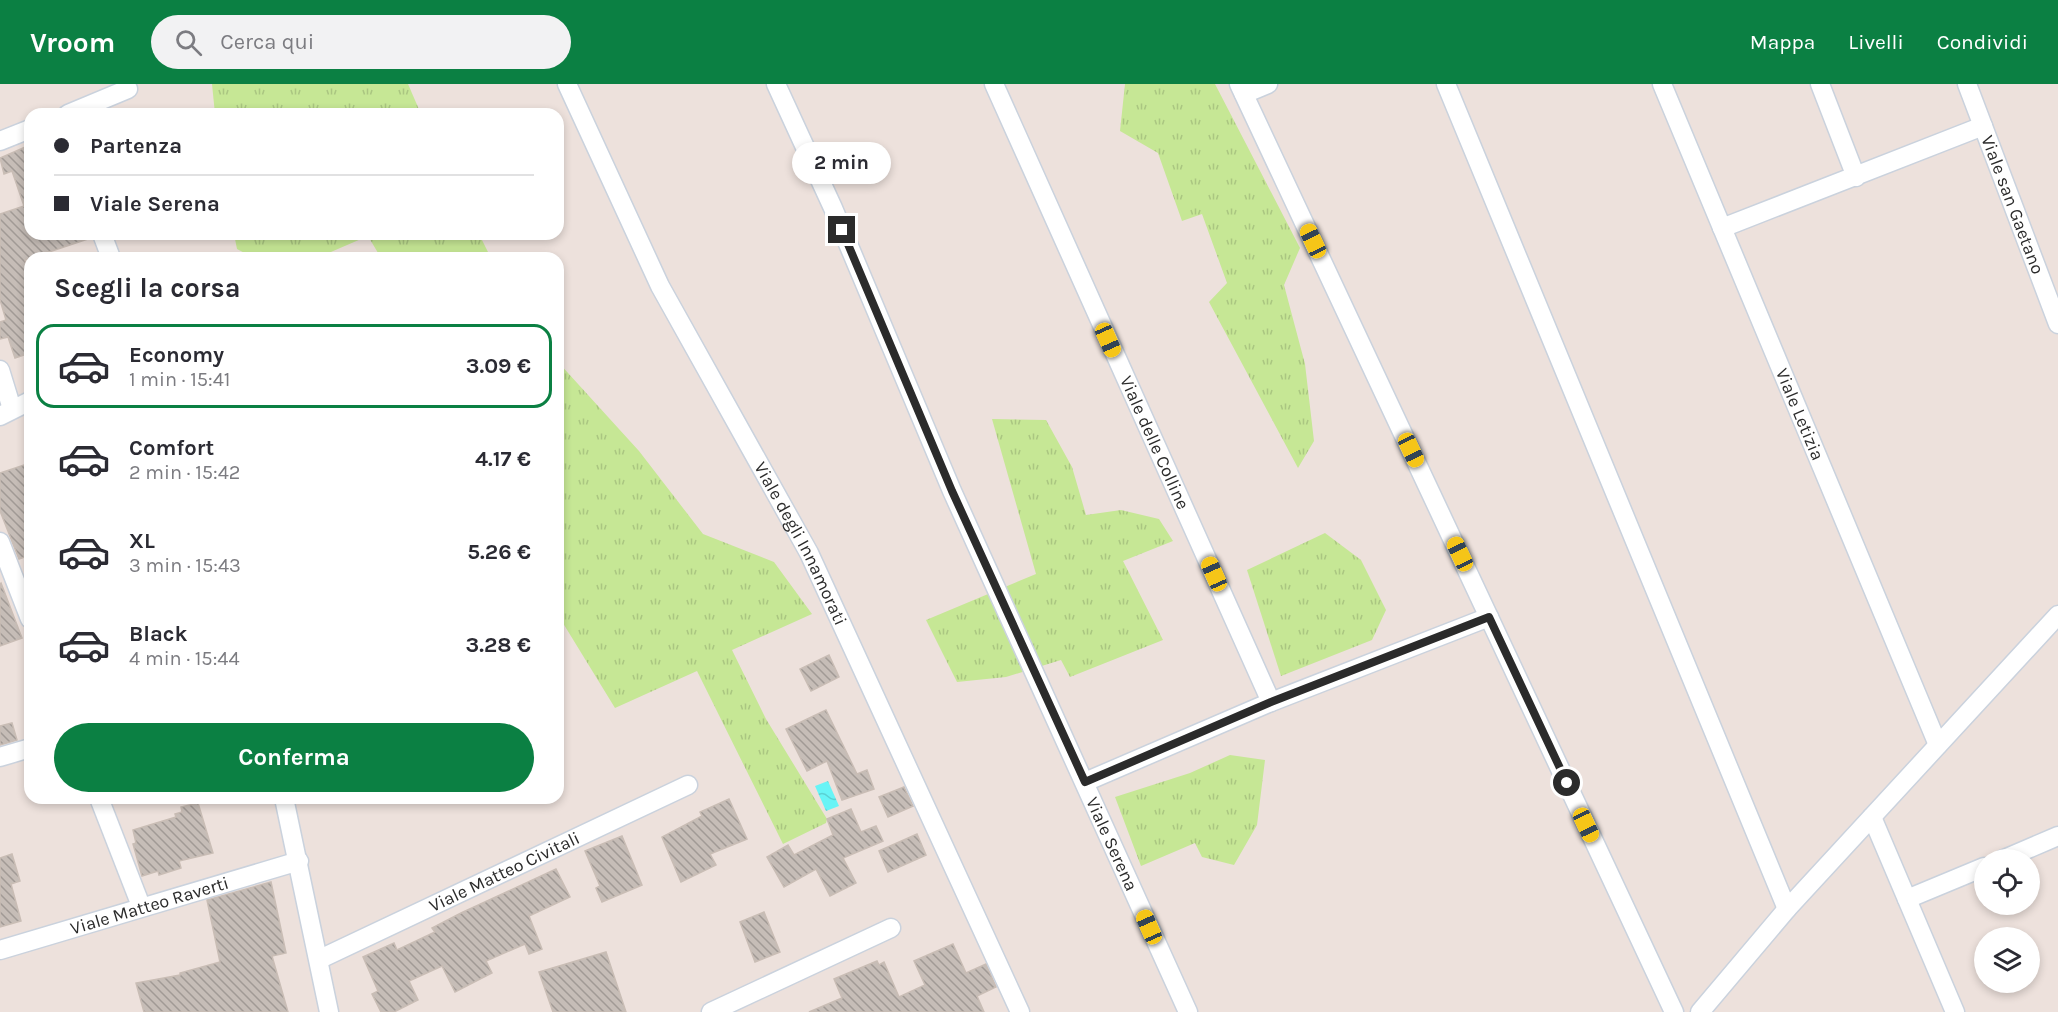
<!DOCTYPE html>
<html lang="it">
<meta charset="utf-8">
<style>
:root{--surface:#fff;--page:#f2f2f3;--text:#2b2b33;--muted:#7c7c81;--line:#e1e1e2;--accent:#0b8043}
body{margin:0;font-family:Karla,sans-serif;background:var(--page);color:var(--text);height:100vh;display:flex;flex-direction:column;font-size:22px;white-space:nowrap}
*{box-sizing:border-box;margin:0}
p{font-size:20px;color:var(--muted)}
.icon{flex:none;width:33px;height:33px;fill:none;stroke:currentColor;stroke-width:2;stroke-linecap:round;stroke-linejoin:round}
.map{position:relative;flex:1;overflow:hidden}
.sheet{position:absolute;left:24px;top:168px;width:540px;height:552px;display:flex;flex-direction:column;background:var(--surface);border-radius:18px;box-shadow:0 3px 9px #0003}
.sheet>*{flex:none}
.banner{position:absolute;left:24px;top:24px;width:540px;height:132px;border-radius:18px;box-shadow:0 3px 9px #0003;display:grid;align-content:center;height:132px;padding:0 30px;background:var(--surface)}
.buttons{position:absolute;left:1974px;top:765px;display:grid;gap:12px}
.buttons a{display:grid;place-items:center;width:66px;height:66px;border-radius:50%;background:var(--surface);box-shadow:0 3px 9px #0003;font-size:30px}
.end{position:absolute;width:27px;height:27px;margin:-14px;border:8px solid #2b2b2b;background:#fff;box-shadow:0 0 0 3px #fff}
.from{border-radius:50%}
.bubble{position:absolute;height:42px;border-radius:21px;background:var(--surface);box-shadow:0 3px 9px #0003;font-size:20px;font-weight:700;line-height:42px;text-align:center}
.car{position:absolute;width:18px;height:36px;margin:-18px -9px;border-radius:8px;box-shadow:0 0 4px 2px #0007;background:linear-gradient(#f5c518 24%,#345 0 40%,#f5c518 0 76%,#345 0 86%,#f5c518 0)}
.banner b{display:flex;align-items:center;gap:21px;height:57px;font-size:22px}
.banner b+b{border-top:2px solid var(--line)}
.banner i{width:15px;height:15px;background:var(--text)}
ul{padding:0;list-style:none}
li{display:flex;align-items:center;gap:18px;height:84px;margin:0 12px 9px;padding:0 18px;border:3px solid transparent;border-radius:18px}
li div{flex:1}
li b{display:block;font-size:22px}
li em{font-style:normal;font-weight:700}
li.selected{border-color:var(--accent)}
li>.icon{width:54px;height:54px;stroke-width:1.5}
h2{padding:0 30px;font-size:27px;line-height:72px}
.cta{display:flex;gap:12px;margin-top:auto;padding:12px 30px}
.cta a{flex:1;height:69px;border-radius:36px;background:var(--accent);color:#fff;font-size:24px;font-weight:700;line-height:69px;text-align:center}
header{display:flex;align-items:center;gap:36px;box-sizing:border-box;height:84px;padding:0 30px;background:var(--accent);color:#fff}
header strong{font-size:28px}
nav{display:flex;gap:33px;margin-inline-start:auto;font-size:21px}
.search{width:420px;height:54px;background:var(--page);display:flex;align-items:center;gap:15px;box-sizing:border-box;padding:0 21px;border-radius:33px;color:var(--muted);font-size:22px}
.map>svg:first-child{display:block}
</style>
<header>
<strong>Vroom</strong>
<div class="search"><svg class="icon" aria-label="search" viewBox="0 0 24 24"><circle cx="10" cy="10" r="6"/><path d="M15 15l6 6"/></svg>Cerca qui</div>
<nav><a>Mappa</a><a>Livelli</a><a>Condividi</a></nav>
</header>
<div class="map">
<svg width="2058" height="928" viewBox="0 0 2058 928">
<defs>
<pattern id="grass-tufts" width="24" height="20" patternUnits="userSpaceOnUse" patternTransform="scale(1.5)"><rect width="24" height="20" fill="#c6e795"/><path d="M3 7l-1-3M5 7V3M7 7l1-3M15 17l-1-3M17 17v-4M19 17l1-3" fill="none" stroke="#aac681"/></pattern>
<pattern id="water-waves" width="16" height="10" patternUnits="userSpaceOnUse" patternTransform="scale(1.5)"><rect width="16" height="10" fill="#68f4f6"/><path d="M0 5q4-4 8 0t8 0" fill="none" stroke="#5ad1d3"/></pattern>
<pattern id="building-back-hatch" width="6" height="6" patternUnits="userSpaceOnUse" patternTransform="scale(1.5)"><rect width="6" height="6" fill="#c6bdb7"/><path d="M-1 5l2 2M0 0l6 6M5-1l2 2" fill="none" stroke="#a19a95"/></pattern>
</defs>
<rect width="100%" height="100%" fill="#ede1dc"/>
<g fill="url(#grass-tufts)">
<path d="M212 0H408L421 30H215Z"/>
<path d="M1125 0H1215L1300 164 1284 201 1305 280 1314 357 1298 384 1209 218 1227 199 1202 130 1182 137 1158 69 1120 47Z"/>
<path d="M234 150H479L491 174H381L368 152 317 174H254L237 165Z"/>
<path d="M558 278 639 367 703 450 774 478 812 530 732 566 766 635 827 735 826 739 783 760 697 587 615 624 558 531Z"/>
<path d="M992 335 1046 336 1072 383 1086 431 1121 426 1159 435 1173 457 1123 477 1163 556 1070 593 1061 576 1006 593 957 598 926 536 1036 490Z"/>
<path d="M1325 449 1361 476 1386 526 1372 556 1281 592 1247 486Z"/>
<path d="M1230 671 1265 676 1257 741 1234 781 1202 773 1195 759 1141 782 1115 713 1190 689Z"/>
</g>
<path fill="url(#water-waves)" d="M828 697 839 722 826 727 815 702Z"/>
<g fill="url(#building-back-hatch)" stroke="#c9bdb5" stroke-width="1.5">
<path d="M30 61V150H91V154L25 176 30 194V269L15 274 8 253 0 255V238L6 236 0 216V130L24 122 12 87 4 90 0 74Z"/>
<path d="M30 379V471L19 475 0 427V389Z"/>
<path d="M1 499 22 554 0 562V500Z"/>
<path d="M829 571 839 593 811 607 800 585Z"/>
<path d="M826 626 857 690 867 686 874 705 842 716 827 677 807 687 786 645Z"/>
<path d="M12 639 17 656 0 661V642Z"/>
<path d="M904 703 913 722 888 733 879 713Z"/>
<path d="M729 715 747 755 710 770 716 781 681 798 662 753 702 732 700 728Z"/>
<path d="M198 719 213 769 179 777 181 784 159 791 158 787 142 792 133 760 136 759 133 746 176 733 175 730 182 728 181 723Z"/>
<path d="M851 725 861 748 876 742 883 757 843 774 856 799 830 812 816 785 784 803 767 773 788 761 794 771 833 751 827 735Z"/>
<path d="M917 750 926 771 888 788 879 767Z"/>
<path d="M622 752 642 801 602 818 596 804 600 802 585 767Z"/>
<path d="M12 770 20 797 11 800 21 837 0 843V774Z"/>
<path d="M556 785 570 813 529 832 542 865 529 870 525 860 486 877 492 889 455 908 442 882 409 897 418 916 394 928H381L372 910 378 907 363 873 394 859 397 866 435 848 432 844 461 829Z"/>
<path d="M271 798 286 869 272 872 288 928H144L136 899 180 891V889L220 878 207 816Z"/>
<path d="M764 828 780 868 755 878 740 838Z"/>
<path d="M953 860 966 889 986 880 996 903 977 912 984 928H809L842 914 834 895 877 877 879 881 884 878 899 913 925 901 914 877Z"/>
<path d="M606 868 626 928H553L539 888Z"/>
</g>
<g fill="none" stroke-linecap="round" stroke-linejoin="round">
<defs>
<g id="street">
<path id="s1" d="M567 0 660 202 809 469 1020 928"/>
<path id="s2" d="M776 0 833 124 952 407 1188 928"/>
<path id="s3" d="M994 0 1271 618"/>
<path d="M1239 0 1674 928"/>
<path d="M1446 0 1787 825 2058 531"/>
<path id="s4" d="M1662 0 1938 661"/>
<path d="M1820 0 1856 93"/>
<path id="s5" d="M1967 0 2058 240"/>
<path d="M1244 10 1268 0"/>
<path d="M68 30 128 5"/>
<path d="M0 57 30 45"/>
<path d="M1722 144 1983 42"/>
<path d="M102 150 111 174"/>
<path d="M0 286 12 325"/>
<path d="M0 332 30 317"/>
<path d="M0 458 30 535"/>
<path d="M0 673 30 664"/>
<path d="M1085 698 1271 618 1489 533"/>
<path d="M99 714 141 822"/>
<path d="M284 714 329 928"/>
<path d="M1872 733 1955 928"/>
<path d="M2002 776 2058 752"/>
<path d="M1907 815 1984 783"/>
<path id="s6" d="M0 866 299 777"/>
<path id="s7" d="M320 875 688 701"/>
<path d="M711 928 891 844"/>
<path d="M1700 928 1787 825"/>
</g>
</defs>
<use href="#street" stroke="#cad2dd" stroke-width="21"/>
<use href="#street" stroke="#fff" stroke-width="18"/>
</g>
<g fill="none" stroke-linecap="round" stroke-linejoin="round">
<path stroke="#2b2b2b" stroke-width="8" d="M842 146 952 407 1085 698 1271 618 1489 533 1567 699"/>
</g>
<g text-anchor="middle" stroke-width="5" stroke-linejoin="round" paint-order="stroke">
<g font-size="18" fill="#2b2b2b" stroke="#fff">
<text dy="6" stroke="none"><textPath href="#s5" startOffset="129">Viale san Gaetano</textPath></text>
<text dy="6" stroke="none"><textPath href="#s4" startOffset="358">Viale Letizia</textPath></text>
<text dy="6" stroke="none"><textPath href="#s3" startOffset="393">Viale delle Colline</textPath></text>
<text dy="6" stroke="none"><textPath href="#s1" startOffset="516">Viale degli Innamorati</textPath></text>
<text dy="6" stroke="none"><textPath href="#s2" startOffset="831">Viale Serena</textPath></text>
<text dy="6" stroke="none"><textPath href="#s7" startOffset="204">Viale Matteo Civitali</textPath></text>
<text dy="6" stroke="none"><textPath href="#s6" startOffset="156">Viale Matteo Raverti</textPath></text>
</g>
</g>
</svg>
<div class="buttons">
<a><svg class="icon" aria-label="locate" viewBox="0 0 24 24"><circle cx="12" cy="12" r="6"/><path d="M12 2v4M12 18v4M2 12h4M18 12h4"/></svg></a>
<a><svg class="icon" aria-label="layers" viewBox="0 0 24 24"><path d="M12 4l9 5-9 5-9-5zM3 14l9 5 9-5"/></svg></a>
</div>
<i class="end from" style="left:1567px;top:699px"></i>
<i class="end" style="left:842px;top:146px"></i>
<div class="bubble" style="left:792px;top:58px;width:99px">2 min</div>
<i class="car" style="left:1313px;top:157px;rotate:335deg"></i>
<i class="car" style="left:1108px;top:256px;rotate:156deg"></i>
<i class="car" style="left:1411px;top:366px;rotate:155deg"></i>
<i class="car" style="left:1460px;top:470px;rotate:335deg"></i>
<i class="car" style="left:1214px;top:490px;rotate:336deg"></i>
<i class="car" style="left:1586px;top:741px;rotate:155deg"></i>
<i class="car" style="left:1149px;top:843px;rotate:336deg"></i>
<div class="banner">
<b><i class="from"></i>Partenza</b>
<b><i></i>Viale Serena</b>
</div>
<section class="sheet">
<h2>Scegli la corsa</h2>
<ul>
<li class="selected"><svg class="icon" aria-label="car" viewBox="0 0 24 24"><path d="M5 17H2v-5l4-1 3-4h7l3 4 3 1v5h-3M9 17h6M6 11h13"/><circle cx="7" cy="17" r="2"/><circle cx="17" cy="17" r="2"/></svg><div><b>Economy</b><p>1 min · 15:41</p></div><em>3.09 €</em></li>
<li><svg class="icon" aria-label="car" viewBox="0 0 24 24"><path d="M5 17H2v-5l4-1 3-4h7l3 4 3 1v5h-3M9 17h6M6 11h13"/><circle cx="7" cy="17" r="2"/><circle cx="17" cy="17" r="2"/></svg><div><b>Comfort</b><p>2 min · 15:42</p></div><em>4.17 €</em></li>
<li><svg class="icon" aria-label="car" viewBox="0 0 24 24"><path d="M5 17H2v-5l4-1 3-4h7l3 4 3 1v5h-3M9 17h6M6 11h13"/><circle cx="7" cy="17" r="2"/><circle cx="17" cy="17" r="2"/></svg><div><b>XL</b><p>3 min · 15:43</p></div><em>5.26 €</em></li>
<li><svg class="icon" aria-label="car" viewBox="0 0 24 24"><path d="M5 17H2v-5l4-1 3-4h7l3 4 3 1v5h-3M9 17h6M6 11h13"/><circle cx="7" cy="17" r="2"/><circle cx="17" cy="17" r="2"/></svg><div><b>Black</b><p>4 min · 15:44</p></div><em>3.28 €</em></li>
</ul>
<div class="cta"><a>Conferma</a></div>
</section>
</div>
